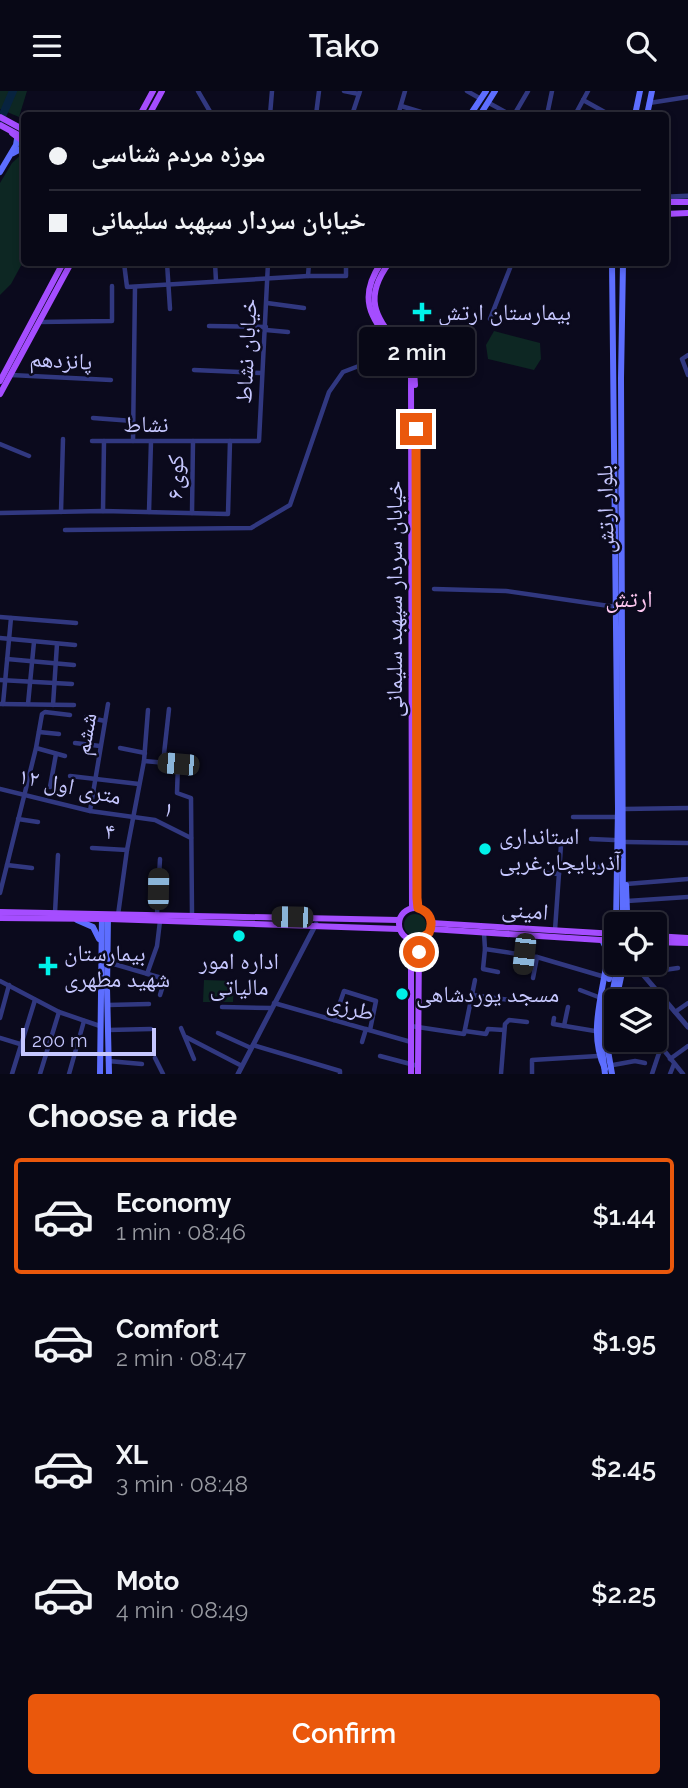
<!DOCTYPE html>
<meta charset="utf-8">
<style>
:root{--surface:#080816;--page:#11111f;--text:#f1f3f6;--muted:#989aa1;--line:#292935;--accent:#ea580c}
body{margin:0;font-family:Raleway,"Noto Naskh Arabic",sans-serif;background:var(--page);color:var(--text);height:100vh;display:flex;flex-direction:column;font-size:26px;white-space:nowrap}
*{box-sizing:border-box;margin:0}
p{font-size:23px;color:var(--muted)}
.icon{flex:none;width:38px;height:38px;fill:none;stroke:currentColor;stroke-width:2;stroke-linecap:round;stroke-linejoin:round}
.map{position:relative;height:983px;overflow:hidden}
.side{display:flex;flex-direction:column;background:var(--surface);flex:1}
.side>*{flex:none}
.hud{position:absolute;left:21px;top:21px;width:648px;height:154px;border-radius:7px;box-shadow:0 4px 10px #0003,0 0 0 2px var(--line);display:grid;align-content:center;height:154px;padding:0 28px;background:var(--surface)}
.buttons{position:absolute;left:604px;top:821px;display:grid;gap:14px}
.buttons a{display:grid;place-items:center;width:63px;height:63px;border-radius:7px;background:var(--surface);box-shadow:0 4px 10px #0003,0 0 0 2px var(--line);font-size:35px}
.scale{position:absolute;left:21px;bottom:18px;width:135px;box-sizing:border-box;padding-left:7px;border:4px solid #c6c7ff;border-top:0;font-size:19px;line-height:24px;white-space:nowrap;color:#c6c7ff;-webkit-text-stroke:5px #0b0a1d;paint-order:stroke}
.end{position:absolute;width:32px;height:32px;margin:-16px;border:9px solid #ea580c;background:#fff;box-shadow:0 0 0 4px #fff}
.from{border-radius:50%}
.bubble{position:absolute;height:49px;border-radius:7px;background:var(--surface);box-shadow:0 4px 10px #0003,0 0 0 2px var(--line);font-size:23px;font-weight:600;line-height:49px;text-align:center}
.car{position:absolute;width:21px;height:42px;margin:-21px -10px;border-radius:9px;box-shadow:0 0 5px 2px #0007;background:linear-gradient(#222 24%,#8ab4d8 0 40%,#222 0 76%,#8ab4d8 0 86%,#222 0)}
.hud b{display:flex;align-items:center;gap:24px;height:66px;font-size:26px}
.hud b+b{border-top:2px solid var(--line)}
.hud i{width:18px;height:18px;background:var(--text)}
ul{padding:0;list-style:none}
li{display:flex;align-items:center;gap:21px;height:116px;margin:0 14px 10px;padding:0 14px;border:4px solid transparent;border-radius:7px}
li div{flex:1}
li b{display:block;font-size:26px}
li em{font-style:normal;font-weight:600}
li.current{border-color:var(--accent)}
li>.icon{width:63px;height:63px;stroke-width:1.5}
h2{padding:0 28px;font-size:32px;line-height:84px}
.button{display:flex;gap:14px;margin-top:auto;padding:14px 28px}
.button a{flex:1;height:80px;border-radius:7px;background:var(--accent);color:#fff;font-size:28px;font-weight:600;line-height:80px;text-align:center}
header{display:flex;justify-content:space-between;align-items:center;height:91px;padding:0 28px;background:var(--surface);font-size:32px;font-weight:600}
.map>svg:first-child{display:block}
</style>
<header><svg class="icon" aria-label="menu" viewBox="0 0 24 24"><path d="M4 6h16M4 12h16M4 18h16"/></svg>Tako<svg class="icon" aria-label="search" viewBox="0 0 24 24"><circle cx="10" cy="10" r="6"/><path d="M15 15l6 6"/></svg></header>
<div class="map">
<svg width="688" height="983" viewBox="0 0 688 983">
<rect width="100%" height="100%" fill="#0b0a1d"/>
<g fill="#0d2723">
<path d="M0 0H27L19 26 0 18Z"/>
<path d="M24 61V169L11 193 0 204V92L12 72Z"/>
<path d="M494 240 540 252 541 268 534 279 488 268 486 254Z"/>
<circle cx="415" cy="834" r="11"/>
<path d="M204 889 234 890 233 911H203Z"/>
</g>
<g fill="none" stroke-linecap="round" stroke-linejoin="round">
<path stroke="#07233f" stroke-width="8" d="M0 30 13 0"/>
<path stroke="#30304a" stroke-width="6" stroke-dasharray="6 3" stroke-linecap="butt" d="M613 861 616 836"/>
<g stroke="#313880" stroke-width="4.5">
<path d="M198 0 212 24"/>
<path d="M344 0 359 3"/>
<path d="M467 0 481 8"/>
<path d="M583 9 610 24"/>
<path d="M489 12 511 24"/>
<path d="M649 12 688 6"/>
<path d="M401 15 421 21"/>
<path d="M270 24 272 0"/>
<path d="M316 24 319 0"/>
<path d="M352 24 360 0"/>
<path d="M398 24 405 0"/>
<path d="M514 24 528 0"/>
<path d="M547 24 552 0"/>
<path d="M575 24 588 0"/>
<path d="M124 172 127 196 308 185H346V172"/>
<path d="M167 172 170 218"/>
<path d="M215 172 216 190"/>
<path d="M308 185 309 172"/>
<path d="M267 212 304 217"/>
<path d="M490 228 512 172"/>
<path d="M39 231 112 230V195"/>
<path d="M209 235 266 236"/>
<path d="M266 239 288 241"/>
<path d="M688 264 682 268 688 284"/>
<path d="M194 279 261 282"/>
<path d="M11 284 111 289"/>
<path d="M93 327 133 330"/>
<path d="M92 350H259L268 172"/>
<path d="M133 350 135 196"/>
<path d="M0 353 29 365"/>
<path d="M103 420 104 350"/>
<path d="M61 421 63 348"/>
<path d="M149 421 151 350"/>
<path d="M0 422 103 420 228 423 230 350"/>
<path d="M192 422 193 350"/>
<path d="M65 439 251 437 290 414 329 301 343 281 364 273"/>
<path d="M434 498 506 500 616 516"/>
<path d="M0 526 76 532"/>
<path d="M0 547 75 554"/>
<path d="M7 568 74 574"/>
<path d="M0 589 72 593"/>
<path d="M0 613 74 614"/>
<path d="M3 613 11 527"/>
<path d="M28 613 34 551"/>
<path d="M53 614 57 553"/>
<path d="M86 626 105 630"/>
<path d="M39 641 59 643"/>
<path d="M75 652 100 655"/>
<path d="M36 657 65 665"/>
<path d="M120 657 145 662"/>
<path d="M144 670 178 673 177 702 191 707 192 824"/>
<path d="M163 672 169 618"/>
<path d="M70 685 139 693"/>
<path d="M50 696 56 663"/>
<path d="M0 698 90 720 155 729 191 747"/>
<path d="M624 718 688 717"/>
<path d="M90 720 108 613"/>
<path d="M573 726H616"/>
<path d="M18 728 38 731"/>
<path d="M591 748 614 749"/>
<path d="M626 751 688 752"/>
<path d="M92 757 127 759"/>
<path d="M7 774 32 777"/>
<path d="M586 775 613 777"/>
<path d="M547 782 559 783"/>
<path d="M626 793 688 788"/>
<path d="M0 802 36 657 42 623 45 621 70 624"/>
<path d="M627 810 688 806"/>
<path d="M55 822 58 764"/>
<path d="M157 823 160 768"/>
<path d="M118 824 127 759 144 670 148 619"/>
<path d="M555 839 561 754"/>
<path d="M484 842 485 858 483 878 498 881"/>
<path d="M485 858 537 866 605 886"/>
<path d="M107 871 165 888 160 904"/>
<path d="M522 881 524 863"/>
<path d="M643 882 678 877"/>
<path d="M147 883 157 855 160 830"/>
<path d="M533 887 537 866"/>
<path d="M0 890 59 921 100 935"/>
<path d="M580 899 601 907"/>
<path d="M618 899 627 910"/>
<path d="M472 904 475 889"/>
<path d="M274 912 411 951"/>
<path d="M108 914 149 913"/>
<path d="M222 916 271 917"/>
<path d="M675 921 688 912"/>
<path d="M0 927 9 894"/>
<path d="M554 927 553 933 595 940"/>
<path d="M334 929 344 900 376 910 370 939"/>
<path d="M411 935 464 943 472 904 510 909"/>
<path d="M564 935 568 916"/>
<path d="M181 937 194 968"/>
<path d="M108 939 151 938"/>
<path d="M465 940 486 943 488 938 504 939"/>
<path d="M218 942 251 957"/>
<path d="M186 946 242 975"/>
<path d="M0 947 20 953"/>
<path d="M654 947 683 983"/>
<path d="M636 948 659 962 652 983"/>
<path d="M362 951 366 938"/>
<path d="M253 954 340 980V983"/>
<path d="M380 965 418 975"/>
<path d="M155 967 163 983"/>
<path d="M670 968 688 955"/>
<path d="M108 970 142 973"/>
<path d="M613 974 635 970 645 972"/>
<path d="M12 983 35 909"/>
<path d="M40 983 59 921"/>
<path d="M69 983 84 930"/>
<path d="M501 983 505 933 509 929 527 931"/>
<path d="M532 983V969L598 965"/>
<path d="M670 983 674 973"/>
</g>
<g stroke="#313880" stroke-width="5">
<path d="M665 106 688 105"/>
<path d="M633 872 688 936"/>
<path d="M238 983 316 833"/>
</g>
<g stroke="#5d6eff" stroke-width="6">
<path d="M470 24 486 0"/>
<path d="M480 24 495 0"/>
<path d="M635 24 640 0"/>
<path d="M647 24 652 0"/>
<path d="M13 62 24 56"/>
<path d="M0 81 16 54 17 48"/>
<path d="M612 172 618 718 616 833"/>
<path d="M626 794 627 821"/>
<path d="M108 824 107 897 109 983"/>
<path d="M77 829 93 836 99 848"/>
<path d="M623 833 621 287 623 172"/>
<path d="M602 849 608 861C604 901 587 940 605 978"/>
<path d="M609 888 613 861"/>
<path d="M611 955 610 937 624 872"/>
<path d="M100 983 102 824"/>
<path d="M605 983 600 941 605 909"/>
<path d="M612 983 605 942 618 872"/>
</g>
<g stroke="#a54dff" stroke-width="6">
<path d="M140 24 153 0"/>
<path d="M149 24 162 0"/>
<path d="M0 26 24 39"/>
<path d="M0 34 24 47"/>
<path d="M12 42 24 51"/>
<path d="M665 111H688"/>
<path d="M665 123 688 122"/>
<path d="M381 172C346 224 394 241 411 284L412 817"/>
<path d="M389 172C345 231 415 245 415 294"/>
<path d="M0 290 63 172"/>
<path d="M0 303 71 172"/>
<path d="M416 413 418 817"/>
<circle cx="415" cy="833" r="16"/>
<path d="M0 821 399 829"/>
<path d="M0 827 109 828 399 838"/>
<path d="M431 832 616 843"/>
<path d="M431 838 616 850"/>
<path d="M654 845 688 847"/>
<path d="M411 849V983"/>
<path d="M654 851 688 852"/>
<path d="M418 983 419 849"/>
</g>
</g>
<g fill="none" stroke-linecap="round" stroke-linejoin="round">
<path stroke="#ea580c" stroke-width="9" d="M416 338 417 807 418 817C430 821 434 830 429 842L419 849V861"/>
</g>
<g fill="#00f1e9" stroke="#0b0a1d" stroke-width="2.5">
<path d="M418.5 210.5h7v7h7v7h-7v7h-7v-7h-7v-7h7z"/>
<circle cx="485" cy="758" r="7"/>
<circle cx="239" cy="845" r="7"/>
<path d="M44.5 864.5h7v7h7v7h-7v7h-7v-7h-7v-7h7z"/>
<circle cx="402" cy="903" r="7"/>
</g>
<g text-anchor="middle" stroke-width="5" stroke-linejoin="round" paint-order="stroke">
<g font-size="23" fill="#c6c7ff" stroke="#0b0a1d" text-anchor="start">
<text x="438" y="229">بیمارستان ارتش</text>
<text x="499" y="753">استانداری<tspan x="499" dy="26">آذربایجان‌غربی</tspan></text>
<text x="64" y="870">بیمارستان<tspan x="64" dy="26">شهید مطهری</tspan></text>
<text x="239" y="878" text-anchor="middle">اداره امور<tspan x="239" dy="26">مالیاتی</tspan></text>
<text x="416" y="911">مسجد یوردشاهی</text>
</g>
<g font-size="23" fill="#c6c7ff" stroke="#0b0a1d">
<text transform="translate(246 260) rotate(-87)" y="8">خیابان نشاط</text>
<text transform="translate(61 269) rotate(3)" y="8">پانزدهم</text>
<text x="146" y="341">نشاط</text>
<text transform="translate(175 386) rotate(-89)" y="8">کوی۶</text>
<text transform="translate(605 418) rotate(-91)" y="8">بلوار ارتش</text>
<text transform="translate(394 508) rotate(-90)" y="8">خیابان سردار سپهبد سلیمانی</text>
<text transform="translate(85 643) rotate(-80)" y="8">ششم</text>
<text transform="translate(70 695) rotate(12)" y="8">۱۲ متری اول</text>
<text transform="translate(169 718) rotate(21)" y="8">۱</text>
<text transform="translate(110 740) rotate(2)" y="8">۴</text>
<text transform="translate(525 819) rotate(5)" y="8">امینی</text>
<text transform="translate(351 916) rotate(16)" y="8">طرزی</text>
</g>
<g font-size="24" fill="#ffc8f2" stroke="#0b0a1d">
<text x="629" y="516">ارتش</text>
</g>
</g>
</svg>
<div class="buttons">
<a><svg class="icon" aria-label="locate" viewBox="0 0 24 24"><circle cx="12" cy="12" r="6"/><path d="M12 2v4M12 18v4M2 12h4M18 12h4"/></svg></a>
<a><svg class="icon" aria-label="layers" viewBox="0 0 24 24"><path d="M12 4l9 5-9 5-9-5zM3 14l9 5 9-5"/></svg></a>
</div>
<div class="scale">200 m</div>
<i class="end from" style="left:419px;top:861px"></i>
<i class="end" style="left:416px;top:338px"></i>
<div class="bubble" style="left:359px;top:236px;width:116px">2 min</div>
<i class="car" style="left:178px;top:673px;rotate:275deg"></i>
<i class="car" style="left:158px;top:798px;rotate:1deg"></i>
<i class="car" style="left:292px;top:826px;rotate:271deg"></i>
<i class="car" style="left:524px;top:863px;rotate:186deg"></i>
<div class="hud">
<b><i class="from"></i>موزه مردم شناسی</b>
<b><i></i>خیابان سردار سپهبد سلیمانی</b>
</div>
</div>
<section class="side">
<h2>Choose a ride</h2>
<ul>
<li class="current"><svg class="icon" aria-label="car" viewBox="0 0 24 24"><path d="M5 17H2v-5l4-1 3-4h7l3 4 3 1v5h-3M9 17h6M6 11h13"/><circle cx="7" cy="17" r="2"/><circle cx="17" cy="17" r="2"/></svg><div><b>Economy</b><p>1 min · 08:46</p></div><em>$1.44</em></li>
<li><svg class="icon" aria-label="car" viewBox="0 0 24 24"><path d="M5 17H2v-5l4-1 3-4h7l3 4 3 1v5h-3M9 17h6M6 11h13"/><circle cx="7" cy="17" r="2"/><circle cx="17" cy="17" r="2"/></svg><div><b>Comfort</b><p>2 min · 08:47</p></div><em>$1.95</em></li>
<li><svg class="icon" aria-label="car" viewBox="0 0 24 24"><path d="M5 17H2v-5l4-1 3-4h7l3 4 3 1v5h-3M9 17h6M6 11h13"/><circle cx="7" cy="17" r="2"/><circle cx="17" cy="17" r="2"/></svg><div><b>XL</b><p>3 min · 08:48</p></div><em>$2.45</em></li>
<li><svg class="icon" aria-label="car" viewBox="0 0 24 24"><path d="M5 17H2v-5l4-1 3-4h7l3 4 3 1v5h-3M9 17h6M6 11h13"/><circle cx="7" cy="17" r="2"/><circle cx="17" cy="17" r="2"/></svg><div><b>Moto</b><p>4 min · 08:49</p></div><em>$2.25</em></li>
</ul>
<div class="button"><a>Confirm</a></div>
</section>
